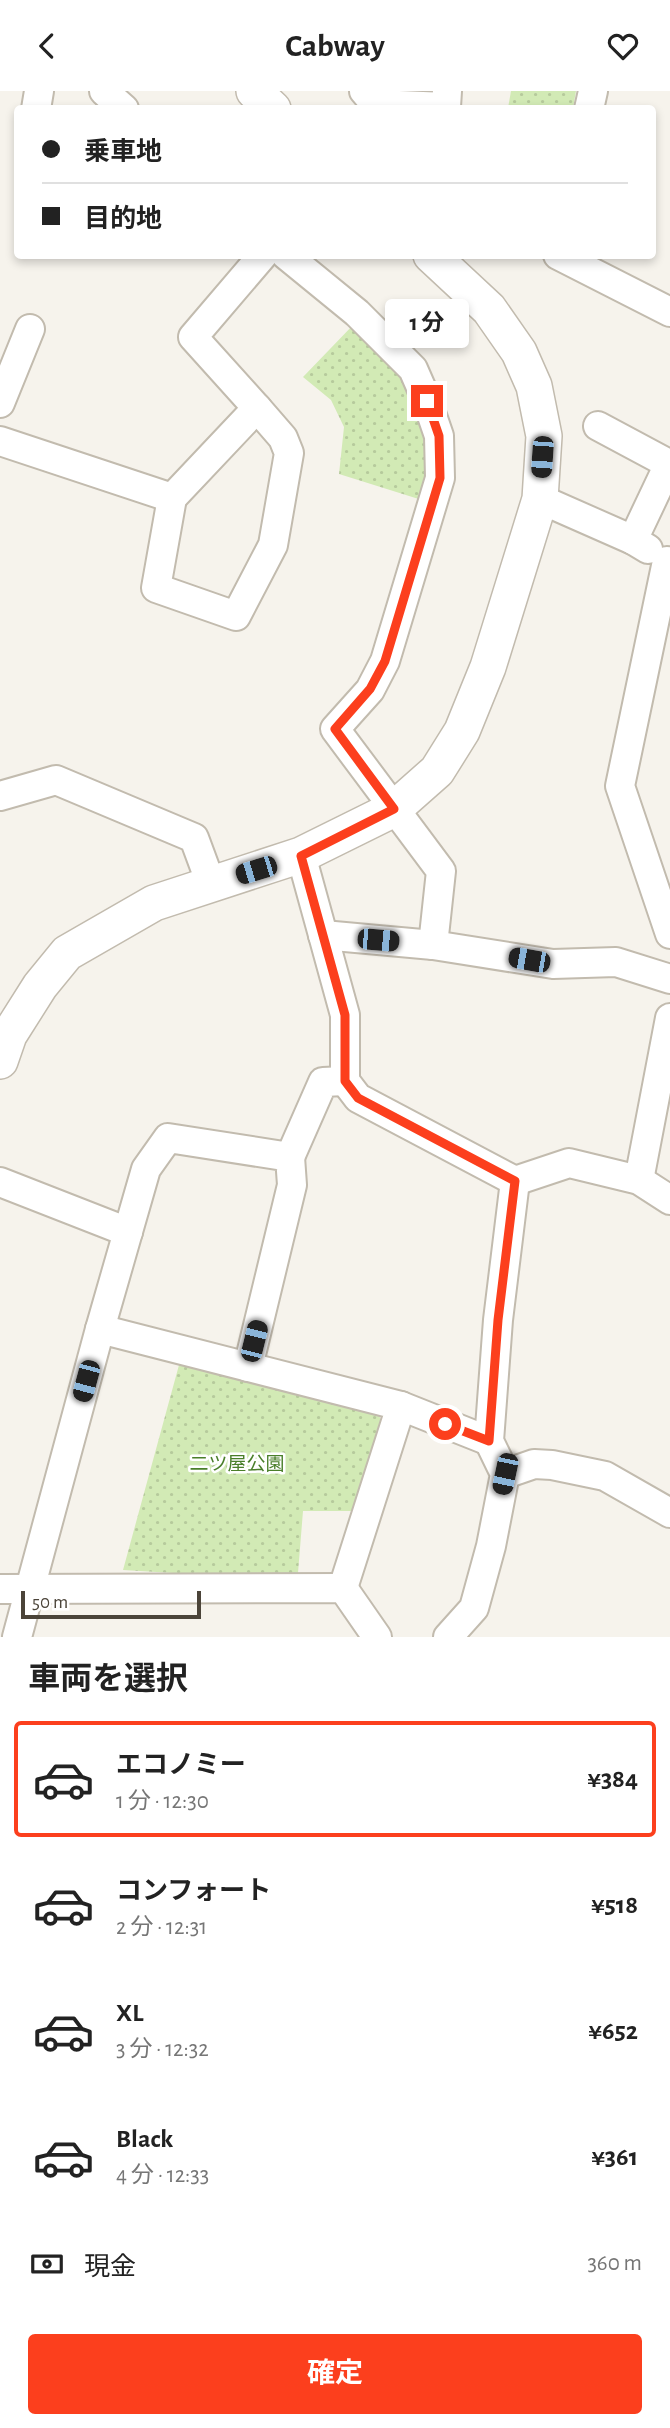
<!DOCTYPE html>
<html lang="ja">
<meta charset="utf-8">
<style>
:root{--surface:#fff;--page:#f6f6f6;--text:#222;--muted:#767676;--line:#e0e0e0;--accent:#fc3f1d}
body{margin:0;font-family:"Alegreya Sans","Noto Sans JP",sans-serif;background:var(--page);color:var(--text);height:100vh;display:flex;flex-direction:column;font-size:26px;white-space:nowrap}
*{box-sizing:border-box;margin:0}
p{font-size:23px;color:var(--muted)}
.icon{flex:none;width:38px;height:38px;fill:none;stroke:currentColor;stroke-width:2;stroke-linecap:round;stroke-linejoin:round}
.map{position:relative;height:1546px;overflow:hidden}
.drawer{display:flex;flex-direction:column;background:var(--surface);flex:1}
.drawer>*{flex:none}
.guide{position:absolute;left:14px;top:14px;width:642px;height:154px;border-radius:7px;box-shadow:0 4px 10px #0003;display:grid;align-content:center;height:154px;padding:0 28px;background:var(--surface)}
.scale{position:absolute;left:21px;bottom:18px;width:180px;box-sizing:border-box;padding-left:7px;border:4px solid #4b4439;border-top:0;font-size:19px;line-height:24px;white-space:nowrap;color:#4b4439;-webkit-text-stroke:5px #fff;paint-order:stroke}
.end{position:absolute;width:32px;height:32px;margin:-16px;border:9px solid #fc3f1d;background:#fff;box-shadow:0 0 0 4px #fff}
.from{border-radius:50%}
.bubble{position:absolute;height:49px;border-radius:7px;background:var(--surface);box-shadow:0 4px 10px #0003;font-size:23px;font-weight:700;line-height:49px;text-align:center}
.car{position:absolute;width:21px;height:42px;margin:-21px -10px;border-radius:9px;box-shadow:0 0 5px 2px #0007;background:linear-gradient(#222 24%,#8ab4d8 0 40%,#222 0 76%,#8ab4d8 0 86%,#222 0)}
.guide b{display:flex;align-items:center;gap:24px;height:66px;font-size:26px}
.guide b+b{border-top:2px solid var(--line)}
.guide i{width:18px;height:18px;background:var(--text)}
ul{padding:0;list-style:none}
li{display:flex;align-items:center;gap:21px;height:116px;margin:0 14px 10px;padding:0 14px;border:4px solid transparent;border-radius:7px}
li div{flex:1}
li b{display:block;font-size:26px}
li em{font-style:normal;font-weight:700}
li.selected{border-color:var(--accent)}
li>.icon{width:63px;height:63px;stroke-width:1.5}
h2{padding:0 28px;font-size:32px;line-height:84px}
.pay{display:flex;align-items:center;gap:18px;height:77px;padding:0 28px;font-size:26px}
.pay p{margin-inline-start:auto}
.cta{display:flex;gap:14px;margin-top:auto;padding:14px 28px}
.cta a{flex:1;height:80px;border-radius:7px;background:var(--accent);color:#fff;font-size:28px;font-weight:700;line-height:80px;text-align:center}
header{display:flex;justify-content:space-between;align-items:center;height:91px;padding:0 28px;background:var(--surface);font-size:32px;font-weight:700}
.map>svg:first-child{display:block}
</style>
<header><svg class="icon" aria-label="back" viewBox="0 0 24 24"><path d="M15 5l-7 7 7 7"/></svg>Cabway<svg class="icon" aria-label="heart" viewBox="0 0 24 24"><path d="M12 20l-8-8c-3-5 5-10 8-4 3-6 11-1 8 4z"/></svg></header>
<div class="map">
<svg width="670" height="1546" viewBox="0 0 670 1546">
<defs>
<pattern id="park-dots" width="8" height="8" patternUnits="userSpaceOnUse" patternTransform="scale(1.75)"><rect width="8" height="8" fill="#d2eab5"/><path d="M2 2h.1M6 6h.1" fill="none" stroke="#b6ca9c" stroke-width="1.8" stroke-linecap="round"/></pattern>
</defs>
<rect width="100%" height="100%" fill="#f6f3ec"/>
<g fill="url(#park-dots)">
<path d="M511 0H576L573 17H508Z"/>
<path d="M355 232 405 279 431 359 425 410 339 383 344 336 331 309 303 286Z"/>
<path d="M179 1274 378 1320 382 1334 357 1420H303L298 1482 190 1483 123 1479Z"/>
</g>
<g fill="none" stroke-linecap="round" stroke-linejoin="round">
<defs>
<g id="minor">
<path d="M104 0 124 18"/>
<path d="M364 0 375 13 446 16 447 0"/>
<path d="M36 18 39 0"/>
<path d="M589 18 593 0"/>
<path d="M286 164 357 222 413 278 427 310 439 345 440 387 385 570 370 599 335 638 441 780 433 854"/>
<path d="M558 164 670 221"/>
<path d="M0 312 30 238"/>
<path d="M598 335 669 373 633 449"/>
<path d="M0 350 172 407 257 317 193 246 263 164"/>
<path d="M172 407 156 497 236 525 273 454 289 362 283 347 257 317"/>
<path d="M540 408 633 449 648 458"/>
<path d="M667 470 620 695 670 843"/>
<path d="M0 705 56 689 194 747 211 793"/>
<path d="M301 764 345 924V990L358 1007 515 1090 569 1072 639 1089 670 1109"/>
<path d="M323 844 433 854 553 873 616 871 670 888"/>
<path d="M290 1066 323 991 345 990"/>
<path d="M639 1089 670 927"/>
<path d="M0 1091 128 1141"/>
<path d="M100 1238 146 1078 168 1047 290 1066 292 1094 248 1276"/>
<path d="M401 1315 489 1350"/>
<path d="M505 1383 534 1373 552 1374 605 1385 670 1422"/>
<path d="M0 1498 343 1497 377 1546"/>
<path d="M17 1546 100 1238 401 1315 343 1497"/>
<path d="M448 1546 474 1517 491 1455 505 1383 489 1350 498 1229 515 1090"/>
</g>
<g id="tertiary">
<path d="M254 0 273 18"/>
<path d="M0 970 9 944 40 895 67 862 154 812 301 764 394 718 437 680 462 640 488 576 540 408 544 345 534 295 519 261 489 218 431 164"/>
</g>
</defs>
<use href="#minor" stroke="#c2bbae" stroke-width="32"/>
<use href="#tertiary" stroke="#c2bbae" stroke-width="38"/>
<use href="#minor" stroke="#fff" stroke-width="28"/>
<use href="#tertiary" stroke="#fff" stroke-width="35"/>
</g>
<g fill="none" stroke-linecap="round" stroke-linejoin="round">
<path stroke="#fc3f1d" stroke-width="9" d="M427 310 439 345 440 387 385 570 370 598 335 638 394 718 301 765 345 924V990L358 1007 515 1090 498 1229 489 1350 445 1333"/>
</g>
<g text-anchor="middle" stroke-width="5" stroke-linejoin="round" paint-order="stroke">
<g font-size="19" fill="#4a7f2a" stroke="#fff">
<text x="237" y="1379">二ツ屋公園</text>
</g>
</g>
</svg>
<div class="scale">50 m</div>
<i class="end from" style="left:445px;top:1333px"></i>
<i class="end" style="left:427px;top:310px"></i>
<div class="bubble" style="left:385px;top:208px;width:84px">1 分</div>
<i class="car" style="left:542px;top:366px;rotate:184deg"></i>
<i class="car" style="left:256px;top:779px;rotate:253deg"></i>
<i class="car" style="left:378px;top:849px;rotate:95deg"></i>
<i class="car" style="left:529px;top:869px;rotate:280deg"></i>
<i class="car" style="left:254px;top:1250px;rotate:14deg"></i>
<i class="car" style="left:86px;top:1290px;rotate:195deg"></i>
<i class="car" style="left:505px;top:1383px;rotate:192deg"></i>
<div class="guide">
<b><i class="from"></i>乗車地</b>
<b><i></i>目的地</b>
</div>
</div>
<section class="drawer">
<h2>車両を選択</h2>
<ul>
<li class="selected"><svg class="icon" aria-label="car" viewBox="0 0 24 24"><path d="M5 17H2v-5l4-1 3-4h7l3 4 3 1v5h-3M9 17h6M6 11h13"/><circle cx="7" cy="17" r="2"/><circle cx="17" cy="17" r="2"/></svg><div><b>エコノミー</b><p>1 分 · 12:30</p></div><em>¥384</em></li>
<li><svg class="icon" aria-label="car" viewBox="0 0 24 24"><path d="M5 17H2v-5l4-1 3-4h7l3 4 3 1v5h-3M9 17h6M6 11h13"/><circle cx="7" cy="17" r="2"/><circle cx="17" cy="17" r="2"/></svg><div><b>コンフォート</b><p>2 分 · 12:31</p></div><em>¥518</em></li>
<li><svg class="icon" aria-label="car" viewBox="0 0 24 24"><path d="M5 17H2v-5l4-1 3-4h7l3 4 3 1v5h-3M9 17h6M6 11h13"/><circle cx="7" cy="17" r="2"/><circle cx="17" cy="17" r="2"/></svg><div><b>XL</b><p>3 分 · 12:32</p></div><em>¥652</em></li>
<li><svg class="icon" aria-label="car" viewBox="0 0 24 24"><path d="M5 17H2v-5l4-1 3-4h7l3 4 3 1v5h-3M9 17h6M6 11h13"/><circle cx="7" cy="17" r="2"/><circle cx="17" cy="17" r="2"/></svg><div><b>Black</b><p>4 分 · 12:33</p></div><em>¥361</em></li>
</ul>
<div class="pay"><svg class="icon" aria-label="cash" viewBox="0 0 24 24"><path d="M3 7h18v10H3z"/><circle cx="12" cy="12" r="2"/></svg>現金<p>360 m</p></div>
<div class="cta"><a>確定</a></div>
</section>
